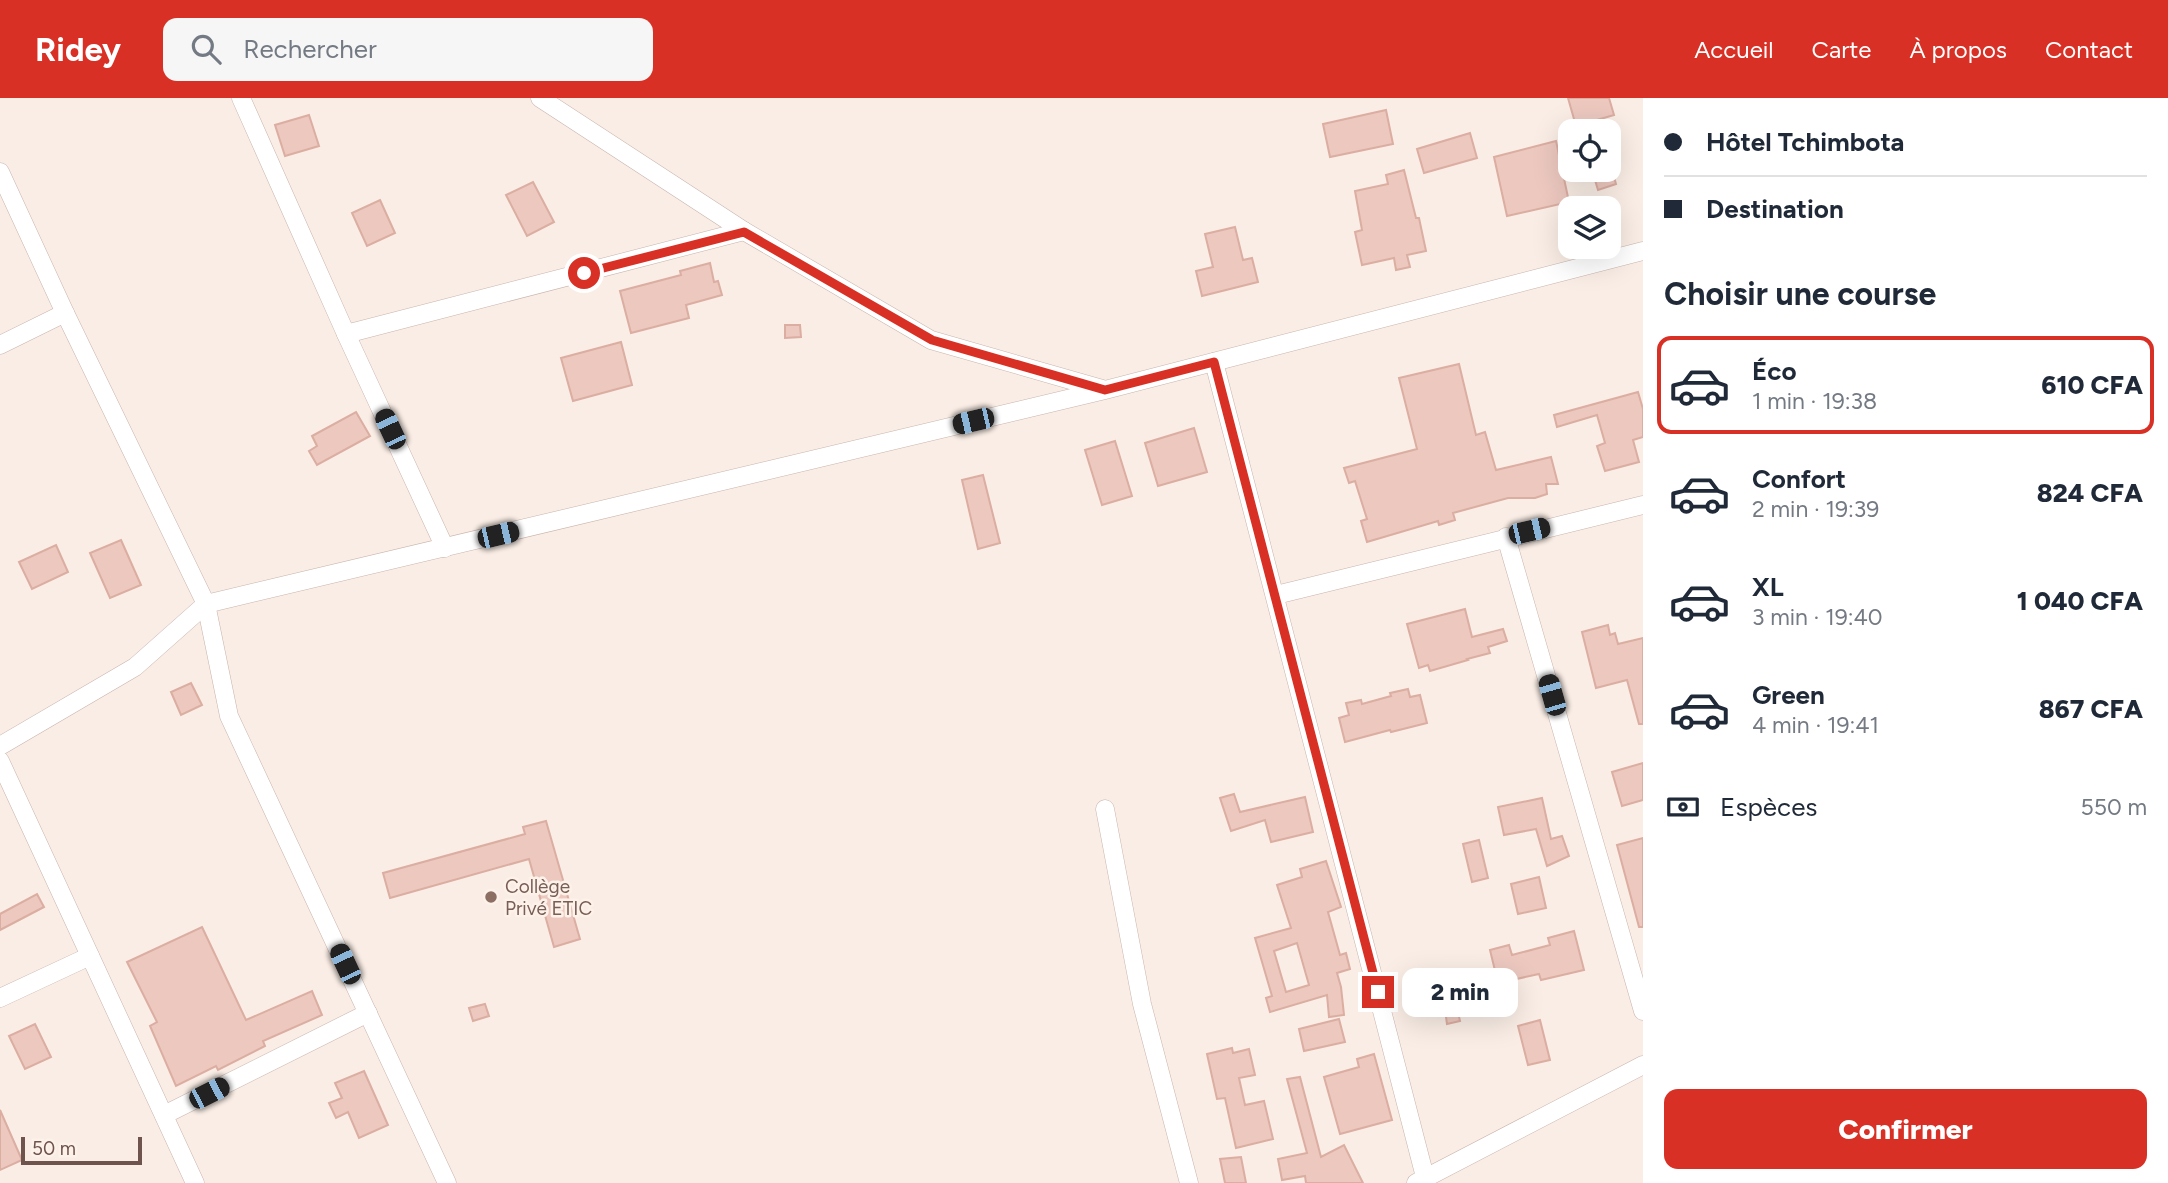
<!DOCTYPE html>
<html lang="fr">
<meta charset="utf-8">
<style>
:root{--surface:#fff;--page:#f6f6f7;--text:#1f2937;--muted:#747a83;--line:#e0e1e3;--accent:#d93025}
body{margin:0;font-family:Figtree,sans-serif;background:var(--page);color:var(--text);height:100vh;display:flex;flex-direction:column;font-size:26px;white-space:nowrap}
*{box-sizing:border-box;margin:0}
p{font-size:23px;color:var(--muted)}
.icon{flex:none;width:38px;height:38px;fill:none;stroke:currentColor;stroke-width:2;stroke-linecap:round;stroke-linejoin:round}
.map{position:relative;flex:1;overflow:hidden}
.panel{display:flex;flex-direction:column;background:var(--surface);width:525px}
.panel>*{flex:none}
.top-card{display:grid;align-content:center;height:154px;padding:0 21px;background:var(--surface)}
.tools{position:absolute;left:1558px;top:21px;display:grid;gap:14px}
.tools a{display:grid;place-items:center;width:63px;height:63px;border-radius:14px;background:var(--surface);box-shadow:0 7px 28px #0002;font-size:35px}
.scale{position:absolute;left:21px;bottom:18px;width:121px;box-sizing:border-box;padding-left:7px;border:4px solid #6f534d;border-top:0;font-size:19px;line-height:24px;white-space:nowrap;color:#6f534d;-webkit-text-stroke:5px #fdf2ea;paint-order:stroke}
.end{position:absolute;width:32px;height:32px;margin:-16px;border:9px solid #d93025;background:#fff;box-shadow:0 0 0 4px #fff}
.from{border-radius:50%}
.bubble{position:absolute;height:49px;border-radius:14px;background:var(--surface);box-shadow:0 7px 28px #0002;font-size:23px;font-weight:800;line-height:49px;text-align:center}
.car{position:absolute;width:21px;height:42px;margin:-21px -10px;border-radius:9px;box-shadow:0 0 5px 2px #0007;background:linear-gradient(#222 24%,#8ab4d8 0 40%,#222 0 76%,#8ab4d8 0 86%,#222 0)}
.top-card b{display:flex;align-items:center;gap:24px;height:66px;font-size:26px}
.top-card b+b{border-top:2px solid var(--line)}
.top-card i{width:18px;height:18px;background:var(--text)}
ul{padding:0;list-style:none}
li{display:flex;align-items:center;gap:21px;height:98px;margin:0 14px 10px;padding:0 7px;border:4px solid transparent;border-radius:14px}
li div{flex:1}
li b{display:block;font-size:26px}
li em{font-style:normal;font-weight:800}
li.active{border-color:var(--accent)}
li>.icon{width:63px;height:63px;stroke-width:1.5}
h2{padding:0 21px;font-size:32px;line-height:84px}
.pay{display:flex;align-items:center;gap:18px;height:77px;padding:0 21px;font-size:26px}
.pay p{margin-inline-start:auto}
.action{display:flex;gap:14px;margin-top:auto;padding:14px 21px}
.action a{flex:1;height:80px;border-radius:14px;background:var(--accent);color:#fff;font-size:28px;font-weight:800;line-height:80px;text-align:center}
header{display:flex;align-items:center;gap:42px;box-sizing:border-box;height:98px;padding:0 35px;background:var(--accent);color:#fff}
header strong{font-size:33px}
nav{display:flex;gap:38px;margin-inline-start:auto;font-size:24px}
.search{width:490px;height:63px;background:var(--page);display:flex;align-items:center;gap:18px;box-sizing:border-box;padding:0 24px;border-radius:14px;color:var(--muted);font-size:26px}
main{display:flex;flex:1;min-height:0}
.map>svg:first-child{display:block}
</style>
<header>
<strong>Ridey</strong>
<div class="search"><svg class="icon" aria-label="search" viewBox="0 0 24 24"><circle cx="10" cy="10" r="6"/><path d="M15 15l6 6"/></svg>Rechercher</div>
<nav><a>Accueil</a><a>Carte</a><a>À propos</a><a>Contact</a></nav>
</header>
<main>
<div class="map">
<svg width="1643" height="1085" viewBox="0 0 1643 1085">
<rect width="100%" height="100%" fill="#f9ede5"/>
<g fill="#ecc8bf" stroke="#dcada1" stroke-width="2" fill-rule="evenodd">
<path d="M1568 0H1609L1614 17 1576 28Z"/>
<path d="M1386 12 1393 46 1330 59 1323 26Z"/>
<path d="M309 17 319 48 285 58 275 27Z"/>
<path d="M1470 35 1477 60 1424 75 1417 51Z"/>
<path d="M1556 43 1569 104 1507 118 1494 59Z"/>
<path d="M1404 72 1416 120H1419L1426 153 1407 157 1410 169 1396 172 1394 160 1362 167 1355 134 1362 132 1355 93 1388 86 1386 77Z"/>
<path d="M1592 72H1612L1616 86 1598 92Z"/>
<path d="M533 84 554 124 527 138 506 97Z"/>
<path d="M380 102 395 135 367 148 352 115Z"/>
<path d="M1235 129 1243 162 1252 160 1258 184 1202 198 1196 173 1213 169 1205 136Z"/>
<path d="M710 165 714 184 718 183 722 197 686 207 689 220 631 235 620 193 681 177 680 173Z"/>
<path d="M785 227H800L801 239 785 240Z"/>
<path d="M621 244 632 287 573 303 561 260Z"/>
<path d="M1459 266 1476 337 1485 334 1496 372 1551 359 1558 386H1546L1547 396 1535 400H1508L1453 415 1455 422 1439 427 1438 423 1367 444 1361 423 1367 421 1355 383 1349 385 1344 370 1417 351 1399 280Z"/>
<path d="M1638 294 1643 311V339L1633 342 1639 364 1605 373 1597 348 1605 345 1597 317 1557 329 1554 317Z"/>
<path d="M356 314 370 338 317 367 309 353 317 348 312 338Z"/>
<path d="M1194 330 1207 374 1158 388 1145 345Z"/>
<path d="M1115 343 1132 398 1102 407 1085 352Z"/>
<path d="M983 377 1000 445 978 451 962 382Z"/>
<path d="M121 442 141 487 110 500 90 455Z"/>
<path d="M56 447 68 474 32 491 19 464Z"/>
<path d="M1465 511 1472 539 1503 531 1507 543 1488 549 1490 555 1467 561 1468 562 1430 573 1428 567 1419 570 1407 526Z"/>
<path d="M1608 527 1610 537 1615 535 1618 546 1643 540V626H1639L1627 582 1596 590 1582 534Z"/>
<path d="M191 585 202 607 181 617 171 594Z"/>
<path d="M1408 591 1410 599 1420 597 1427 625 1391 634 1390 632 1345 644 1339 620 1349 617 1346 605 1361 602 1362 606 1391 598 1390 595Z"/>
<path d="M1643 665V702L1622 708 1612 674Z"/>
<path d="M1234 696 1240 714 1305 699 1313 734 1271 744 1265 722 1231 733 1220 700Z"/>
<path d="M1542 700 1551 741 1562 738 1569 758 1547 768 1536 731 1504 737 1498 709Z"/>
<path d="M546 723 580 841 554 849 529 761 390 800 383 775 525 736 523 729Z"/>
<path d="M1643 740V829H1639L1617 747Z"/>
<path d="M1479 742 1488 780 1472 784 1463 746Z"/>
<path d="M1326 763 1341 809 1328 814 1340 857 1346 855 1350 871 1337 875 1341 889 1344 917 1329 919 1327 897 1270 914 1266 900 1272 898 1255 840 1291 830 1277 787 1302 779 1300 771ZM1297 845 1309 887 1286 894 1274 853Z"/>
<path d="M1539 779 1546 810 1518 816 1511 786Z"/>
<path d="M37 796 44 809 0 832V816Z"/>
<path d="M202 829 246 922 312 893 322 917 263 943 265 948 218 972 216 968 176 988 150 928 157 924 127 864Z"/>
<path d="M1574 833 1584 872 1541 882 1539 876 1498 885 1490 852 1509 847 1512 857 1550 847 1548 840Z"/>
<path d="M1473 885 1478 905 1457 910 1460 923 1447 926 1445 912 1438 914 1433 893Z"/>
<path d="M485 906 489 918 473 923 469 910Z"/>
<path d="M1339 921 1345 944 1304 953 1299 931Z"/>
<path d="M1540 922 1550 962 1528 967 1518 928Z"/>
<path d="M35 926 51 959 25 971 9 938Z"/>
<path d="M1232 950 1233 955 1249 951 1255 977 1239 980 1245 1007 1264 1003 1273 1041 1236 1050 1225 1000 1217 1001 1207 956Z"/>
<path d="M1374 956 1392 1022 1340 1036 1324 979 1359 969 1357 961Z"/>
<path d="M364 973 388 1027 359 1040 348 1014 336 1020 329 1005 342 1000 335 985Z"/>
<path d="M1300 979 1321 1059 1344 1047 1363 1085H1306L1305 1078 1282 1082 1278 1061 1307 1055 1287 981Z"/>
<path d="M0 1012 22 1062 0 1072Z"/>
<path d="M1241 1059 1246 1085H1225L1220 1061Z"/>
</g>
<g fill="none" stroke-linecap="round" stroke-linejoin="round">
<defs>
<g id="minor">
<path d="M241 0 346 236 445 450"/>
<path d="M540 0 744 133 931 242 1102 291"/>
<path d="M0 74 65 215 206 506 229 618 447 1085"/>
<path d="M346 236 744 133"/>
<path d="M0 247 65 215"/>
<path d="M1214 264 1425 1079"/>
<path d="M1506 439 1643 913"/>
<path d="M1276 497 1643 407"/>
<path d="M0 648 135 569 206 506 1105 292 1643 153"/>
<path d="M0 663 195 1085"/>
<path d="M1105 711 1142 906 1189 1085"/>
<path d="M0 900 90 858"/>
<path d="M164 1017 368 915"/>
<path d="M1416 1085 1643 967"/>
</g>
</defs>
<use href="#minor" stroke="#c9b4ac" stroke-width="19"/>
<use href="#minor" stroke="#fff" stroke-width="18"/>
</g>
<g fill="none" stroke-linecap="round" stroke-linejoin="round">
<path stroke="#d93025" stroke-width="9" d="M584 175 744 134 932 242 1105 292 1214 264 1378 894"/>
</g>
<circle fill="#8d6e63" stroke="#fdf2ea" stroke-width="2.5" cx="491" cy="799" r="7"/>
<g text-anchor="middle" stroke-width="5" stroke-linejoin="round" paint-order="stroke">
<g font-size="19" fill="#785e54" stroke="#fdf2ea" text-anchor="start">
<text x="505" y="795">Collège<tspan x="505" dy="22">Privé ETIC</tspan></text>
</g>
</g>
</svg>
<div class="tools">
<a><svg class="icon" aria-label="locate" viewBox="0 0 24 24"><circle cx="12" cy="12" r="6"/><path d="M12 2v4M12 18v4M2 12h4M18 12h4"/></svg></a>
<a><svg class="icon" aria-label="layers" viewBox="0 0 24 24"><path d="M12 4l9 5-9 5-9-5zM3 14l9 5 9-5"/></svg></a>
</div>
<div class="scale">50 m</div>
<i class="end from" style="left:584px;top:175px"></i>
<i class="end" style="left:1378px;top:894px"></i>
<div class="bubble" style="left:1402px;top:870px;width:116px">2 min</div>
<i class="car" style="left:973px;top:323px;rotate:257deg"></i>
<i class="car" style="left:390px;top:331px;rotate:335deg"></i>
<i class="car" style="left:1529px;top:433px;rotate:77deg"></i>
<i class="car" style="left:498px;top:437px;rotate:77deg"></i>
<i class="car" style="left:1552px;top:597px;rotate:344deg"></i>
<i class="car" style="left:345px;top:866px;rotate:335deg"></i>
<i class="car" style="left:209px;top:995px;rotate:63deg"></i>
</div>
<section class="panel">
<div class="top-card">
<b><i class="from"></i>Hôtel Tchimbota</b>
<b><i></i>Destination</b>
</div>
<h2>Choisir une course</h2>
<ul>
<li class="active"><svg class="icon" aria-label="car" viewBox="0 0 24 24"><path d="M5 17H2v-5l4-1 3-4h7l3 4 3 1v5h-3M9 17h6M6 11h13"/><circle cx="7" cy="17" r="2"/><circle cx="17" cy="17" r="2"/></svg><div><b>Éco</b><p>1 min · 19:38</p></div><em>610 CFA</em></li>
<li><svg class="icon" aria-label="car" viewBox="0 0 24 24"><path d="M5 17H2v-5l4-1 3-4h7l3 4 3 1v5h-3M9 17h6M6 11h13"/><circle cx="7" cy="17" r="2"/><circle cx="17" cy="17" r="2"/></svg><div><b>Confort</b><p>2 min · 19:39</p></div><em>824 CFA</em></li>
<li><svg class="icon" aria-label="car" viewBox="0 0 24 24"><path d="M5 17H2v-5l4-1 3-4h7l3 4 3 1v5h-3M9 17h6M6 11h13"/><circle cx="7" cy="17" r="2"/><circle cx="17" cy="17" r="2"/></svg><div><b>XL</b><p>3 min · 19:40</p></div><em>1 040 CFA</em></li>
<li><svg class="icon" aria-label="car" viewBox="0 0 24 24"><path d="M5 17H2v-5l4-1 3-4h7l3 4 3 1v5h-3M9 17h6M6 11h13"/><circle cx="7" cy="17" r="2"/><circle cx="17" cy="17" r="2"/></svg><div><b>Green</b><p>4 min · 19:41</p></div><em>867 CFA</em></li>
</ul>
<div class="pay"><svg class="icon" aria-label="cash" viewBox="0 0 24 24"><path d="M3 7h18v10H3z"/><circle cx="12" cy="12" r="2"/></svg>Espèces<p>550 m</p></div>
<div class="action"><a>Confirmer</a></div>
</section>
</main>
